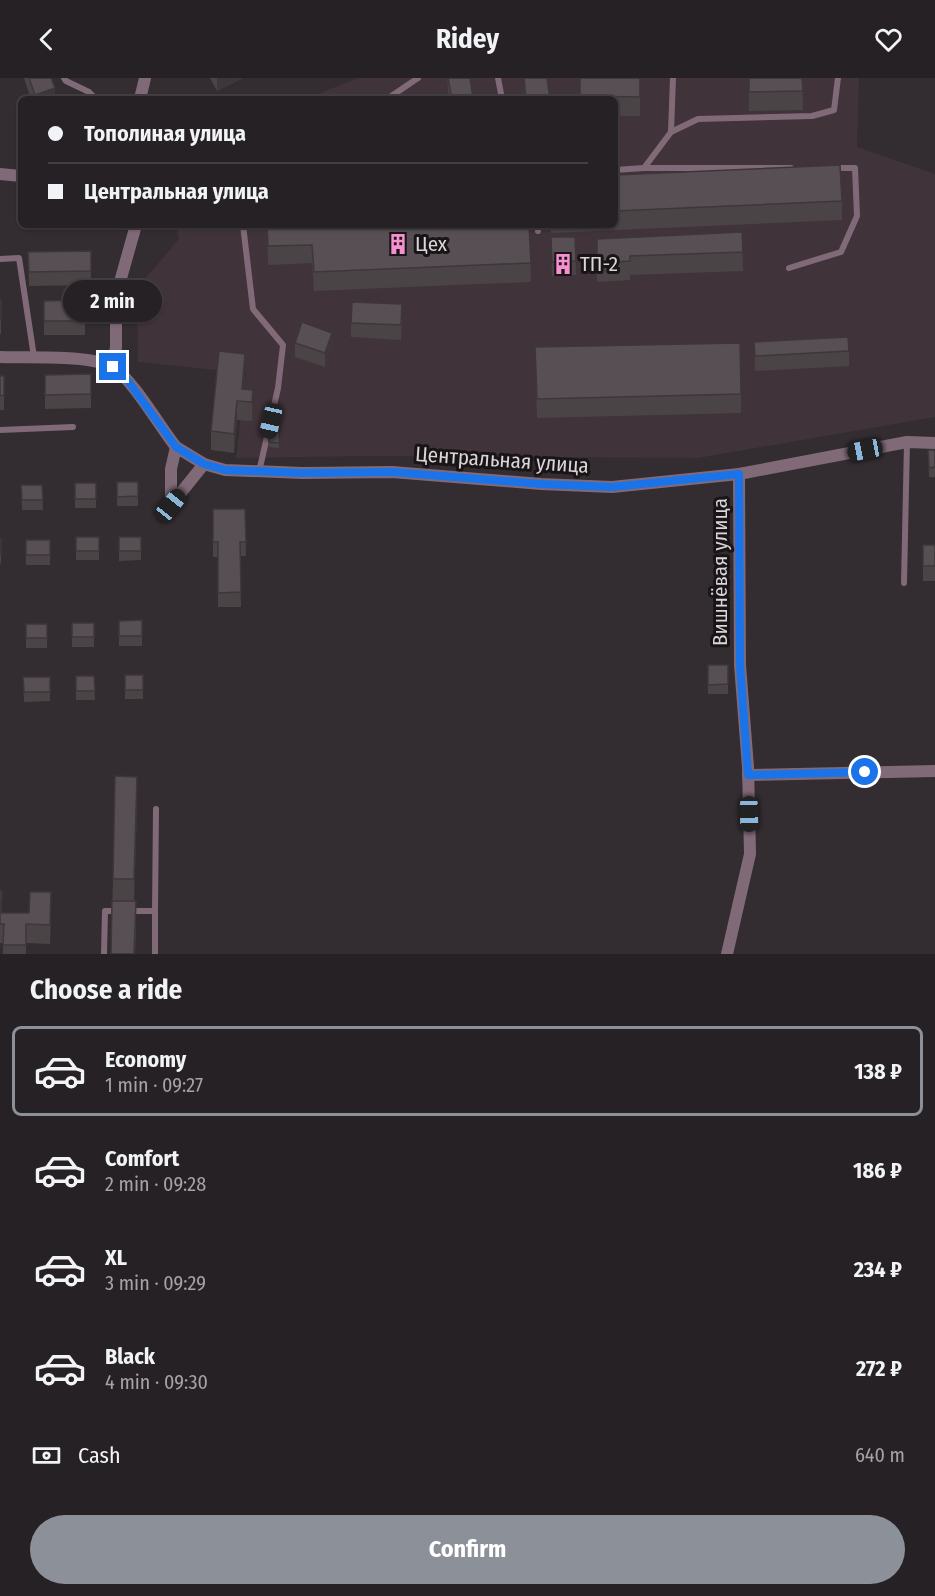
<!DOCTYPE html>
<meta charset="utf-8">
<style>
:root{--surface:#262124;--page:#322e31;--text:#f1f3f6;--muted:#a4a3a6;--line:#423e41;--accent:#8c9099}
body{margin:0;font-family:"Fira Sans Condensed",sans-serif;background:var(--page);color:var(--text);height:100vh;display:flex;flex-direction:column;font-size:22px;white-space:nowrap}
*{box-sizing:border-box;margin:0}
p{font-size:20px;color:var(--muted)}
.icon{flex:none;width:33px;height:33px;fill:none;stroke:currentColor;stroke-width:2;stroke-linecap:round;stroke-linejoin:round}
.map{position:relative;height:876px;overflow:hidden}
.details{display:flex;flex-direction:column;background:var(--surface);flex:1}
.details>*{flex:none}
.guide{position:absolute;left:18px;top:18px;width:600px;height:132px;border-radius:9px;box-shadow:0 2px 4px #0004,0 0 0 2px var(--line);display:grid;align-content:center;height:132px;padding:0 30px;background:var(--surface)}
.end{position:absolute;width:27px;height:27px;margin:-14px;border:8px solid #1a73e8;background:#fff;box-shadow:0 0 0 3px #fff}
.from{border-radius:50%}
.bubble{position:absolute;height:42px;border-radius:21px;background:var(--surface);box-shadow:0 2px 4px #0004,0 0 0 2px var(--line);font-size:20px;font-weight:700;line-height:42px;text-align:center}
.car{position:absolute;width:18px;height:36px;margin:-18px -9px;border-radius:8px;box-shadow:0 0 4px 2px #0007;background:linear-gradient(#222 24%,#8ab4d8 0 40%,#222 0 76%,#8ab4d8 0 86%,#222 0)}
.guide b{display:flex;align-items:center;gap:21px;height:57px;font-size:22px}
.guide b+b{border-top:2px solid var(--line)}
.guide i{width:15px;height:15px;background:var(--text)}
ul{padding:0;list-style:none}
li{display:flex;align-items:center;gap:18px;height:90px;margin:0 12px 9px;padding:0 18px;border:3px solid transparent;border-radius:9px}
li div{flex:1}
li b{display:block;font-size:22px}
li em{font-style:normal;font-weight:700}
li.current{border-color:var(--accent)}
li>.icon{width:54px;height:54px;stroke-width:1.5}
h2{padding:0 30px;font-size:27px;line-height:72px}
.pay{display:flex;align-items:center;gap:15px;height:66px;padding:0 30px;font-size:22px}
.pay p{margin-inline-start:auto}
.button{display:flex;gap:12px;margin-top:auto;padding:12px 30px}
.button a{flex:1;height:69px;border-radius:36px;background:var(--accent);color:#fff;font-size:24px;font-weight:700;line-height:69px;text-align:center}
header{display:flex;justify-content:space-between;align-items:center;height:78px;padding:0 30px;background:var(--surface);font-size:27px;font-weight:700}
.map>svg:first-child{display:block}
</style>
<header><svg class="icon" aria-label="back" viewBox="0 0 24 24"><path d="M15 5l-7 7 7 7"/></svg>Ridey<svg class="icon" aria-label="heart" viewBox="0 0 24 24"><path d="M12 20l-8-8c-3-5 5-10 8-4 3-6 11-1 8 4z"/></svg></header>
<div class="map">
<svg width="935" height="876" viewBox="0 0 935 876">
<rect width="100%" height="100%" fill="#332c30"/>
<path fill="#40333a" d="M358 0H859L857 69 935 96V339L698 380 370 378 236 380 246 295 138 284 137 210 179 161 176 147H615V21H305Z"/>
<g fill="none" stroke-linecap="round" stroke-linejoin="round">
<g stroke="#806a77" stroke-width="6">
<path d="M64 0 66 3 89 14 96 21"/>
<path d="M498 0 502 21"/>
<path d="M387 21 418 0"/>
<path d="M671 54 698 41 812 38 834 32 838 0"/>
<path d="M644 90 671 54 673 0"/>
<path d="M615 92 644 90H791"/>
<path d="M243 147 253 231 283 267 278 310 259 394"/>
<path d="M538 147V153"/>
<path d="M0 181 19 180 34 279"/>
<path d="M789 190 841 174 857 138 855 90H835"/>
<path d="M0 352 73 349"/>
<path d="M904 505 907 364"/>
<path d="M129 833H155L156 731"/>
<path d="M104 876 105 833H118"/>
<path d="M155 876V833"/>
</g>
<g stroke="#806a77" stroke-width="12">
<path d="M140 21 145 0"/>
<path d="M0 96 21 98"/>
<path d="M113 289 116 269V218L136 147"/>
<path d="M171 427V391L176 369 204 386 225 392 303 395 392 394 541 406 612 409 739 396 907 364 935 365"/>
<path d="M171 427 204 386"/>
<path d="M748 697 935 693"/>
<path d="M727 876 750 776 748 689 740 587 739 396"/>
</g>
<path stroke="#806a77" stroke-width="12" d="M0 279C27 280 92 276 114 290 133 302 160 349 176 369"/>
</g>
<g fill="#4b4447">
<path d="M24 0H51L55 21H31Z"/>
<path d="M210 0H243L217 13Z"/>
<path d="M447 0H470L473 21H449Z"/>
<path d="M524 0 550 21H525Z"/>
<path d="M580 0H640V38H615V21H580Z"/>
<path d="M749 0H802L803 32 749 33Z"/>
<path d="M615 97 842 123V142L551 155V147H615Z"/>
<path d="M196 147H227V148L197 150Z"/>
<path d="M267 147H529L531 204 314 213 312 185 268 187Z"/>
<path d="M742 154 743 193 630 197V202L597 204V161Z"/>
<path d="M551 159H575L576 197 552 198Z"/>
<path d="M91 173V207L29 208 28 174Z"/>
<path d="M0 222 1 242V256H0Z"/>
<path d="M85 222V257H44V223Z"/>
<path d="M402 241 401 262 351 259V245Z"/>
<path d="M754 264 849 273V288L755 293Z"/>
<path d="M295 265 332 269 325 289 295 279Z"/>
<path d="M535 269 741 316V335L537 340Z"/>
<path d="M245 295 244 311 253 312V331L252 343 237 342 234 375 211 372V353Z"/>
<path d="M91 296V330L45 331V297Z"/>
<rect x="0" y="298" width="4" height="34"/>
<path d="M269 354H279V370L269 369Z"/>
<path d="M928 372H935V399H929Z"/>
<rect x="117" y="404" width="21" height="24"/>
<rect x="75" y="405" width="21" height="25"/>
<path d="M21 407H42L43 432H22Z"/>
<path d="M213 431H245L246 478H240L241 529H218V479H213Z"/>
<rect x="76" y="459" width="23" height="23"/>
<path d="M119 459H141V482L119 483Z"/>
<path d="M0 461H1V485L0 486Z"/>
<rect x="26" y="462" width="24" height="25"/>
<rect x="923" y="467" width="12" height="36"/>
<path d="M142 542V568H119V543Z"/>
<rect x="72" y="545" width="22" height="24"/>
<rect x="26" y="546" width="21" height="24"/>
<rect x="708" y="587" width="20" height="29"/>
<rect x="125" y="597" width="18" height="24"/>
<path d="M76 598H94L95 622H76Z"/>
<path d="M23 599H50V623L24 624Z"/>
<path d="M137 726 134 823 136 851 135 876H111L113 801Z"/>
<path d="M0 813 2 835H29L51 833 50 866 26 865V876H3V865H0Z"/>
</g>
<g fill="#3d373a">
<path d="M217 0H243L217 13Z"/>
<path d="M55 10V21H35V17Z"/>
<path d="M332 255V269L325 289V275Z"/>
<path d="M245 276V295L243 323 242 311Z"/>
<path d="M253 312V331L252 343V324Z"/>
<path d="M237 323V342L234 375V356Z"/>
<path d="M137 699V726L134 829V801Z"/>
</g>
<g fill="#574f53" stroke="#3d373a" stroke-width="1.5">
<path d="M29 0H51L55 10 35 17Z"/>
<path d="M448 0H470L473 21H452Z"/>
<path d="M524 0H547L550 21H526Z"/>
<path d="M580 0H640V19L580 18Z"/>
<path d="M749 0H802L803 13 749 14Z"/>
<path d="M840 87 842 123 615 133V97Z"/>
<path d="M267 147H529L531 185 314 194 312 167 268 168Z"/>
<path d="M742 154 743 174 630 178V183L597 185V161Z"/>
<path d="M551 159H575L576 183 552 184Z"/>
<path d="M91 173V193L29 194 28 174Z"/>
<rect x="0" y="222" width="1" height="20"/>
<path d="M85 222V243H44V223Z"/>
<path d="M352 224 402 226 401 247 351 245Z"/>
<path d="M302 244 332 255 325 275 295 265Z"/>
<path d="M848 259 849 273 755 278 754 264Z"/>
<path d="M740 265 741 316 537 321 535 269Z"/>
<path d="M219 273 245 276 242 311 253 312 252 324 237 323 234 356 211 353Z"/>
<path d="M91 296V316L45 317V297Z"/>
<path d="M0 298H4V317L0 318Z"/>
<path d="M269 354H279V365L269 364Z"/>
<path d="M928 372H935V389L929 390Z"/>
<path d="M117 404H138V418L117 419Z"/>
<rect x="75" y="405" width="21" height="16"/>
<path d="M21 407H42L43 422H22Z"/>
<path d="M213 431H245L246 464H240L241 514 218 515V464H213Z"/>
<rect x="76" y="459" width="23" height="14"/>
<rect x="119" y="459" width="22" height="14"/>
<rect x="0" y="461" width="1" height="15"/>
<rect x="26" y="462" width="24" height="15"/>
<rect x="923" y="467" width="12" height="21"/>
<path d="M142 542V558H119V543Z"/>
<rect x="72" y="545" width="22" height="14"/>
<rect x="26" y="546" width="21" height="14"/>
<path d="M708 587H728V606L708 607Z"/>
<rect x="125" y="597" width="18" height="15"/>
<path d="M76 598H94L95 613H76Z"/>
<path d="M23 599H50V614H24Z"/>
<path d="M115 698 137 699 134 801H113Z"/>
<path d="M0 813H2L1 835H29L30 814H51L50 847 26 846V867H3L4 846H0Z"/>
<path d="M112 823H136L134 876H111Z"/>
</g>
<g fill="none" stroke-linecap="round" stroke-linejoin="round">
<path stroke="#1a73e8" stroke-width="8" d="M113 289 125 299 176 369 204 386 225 392 303 395 392 394 541 406 612 409 739 396 740 587 748 697 865 694"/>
</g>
<defs>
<symbol id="building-bare" viewBox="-9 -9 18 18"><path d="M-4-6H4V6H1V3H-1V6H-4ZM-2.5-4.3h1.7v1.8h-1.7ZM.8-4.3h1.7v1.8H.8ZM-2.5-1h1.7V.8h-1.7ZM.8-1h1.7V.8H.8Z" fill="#f690d1" stroke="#191517" stroke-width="2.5" paint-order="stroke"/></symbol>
</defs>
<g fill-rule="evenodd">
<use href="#building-bare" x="383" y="151" width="30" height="30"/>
<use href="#building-bare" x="548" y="171" width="30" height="30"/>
</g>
<g text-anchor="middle" stroke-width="6" stroke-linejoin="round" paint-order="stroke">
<g font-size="21" fill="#dad5d8" stroke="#191517" text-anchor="start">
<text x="415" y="173">Цех</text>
<text x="580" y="193">ТП-2</text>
</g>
<g font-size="21" fill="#dad5d8" stroke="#191517">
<text transform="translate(502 382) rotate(4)" y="7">Центральная улица</text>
<text transform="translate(720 494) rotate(-90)" y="7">Вишнёвая улица</text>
</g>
</g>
</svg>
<i class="end from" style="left:865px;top:694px"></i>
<i class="end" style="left:113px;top:289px"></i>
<div class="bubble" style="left:63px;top:202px;width:99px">2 min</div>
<i class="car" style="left:271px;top:343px;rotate:193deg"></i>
<i class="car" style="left:865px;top:372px;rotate:259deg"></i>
<i class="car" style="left:171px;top:427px;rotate:39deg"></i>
<i class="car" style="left:749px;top:736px;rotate:179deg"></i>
<div class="guide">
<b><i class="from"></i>Тополиная улица</b>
<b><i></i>Центральная улица</b>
</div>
</div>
<section class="details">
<h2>Choose a ride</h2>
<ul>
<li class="current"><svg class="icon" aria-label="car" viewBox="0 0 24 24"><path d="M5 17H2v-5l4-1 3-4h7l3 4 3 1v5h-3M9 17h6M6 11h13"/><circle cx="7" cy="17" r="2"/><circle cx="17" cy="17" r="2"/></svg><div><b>Economy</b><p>1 min · 09:27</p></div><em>138 ₽</em></li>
<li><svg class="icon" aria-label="car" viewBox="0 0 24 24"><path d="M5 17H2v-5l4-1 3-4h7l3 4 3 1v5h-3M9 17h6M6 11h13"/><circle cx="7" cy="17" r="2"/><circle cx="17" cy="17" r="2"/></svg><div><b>Comfort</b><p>2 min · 09:28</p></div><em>186 ₽</em></li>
<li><svg class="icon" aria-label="car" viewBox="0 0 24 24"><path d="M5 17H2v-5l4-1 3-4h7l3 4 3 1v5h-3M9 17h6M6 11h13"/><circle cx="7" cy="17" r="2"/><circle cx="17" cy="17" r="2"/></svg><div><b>XL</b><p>3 min · 09:29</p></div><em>234 ₽</em></li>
<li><svg class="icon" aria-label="car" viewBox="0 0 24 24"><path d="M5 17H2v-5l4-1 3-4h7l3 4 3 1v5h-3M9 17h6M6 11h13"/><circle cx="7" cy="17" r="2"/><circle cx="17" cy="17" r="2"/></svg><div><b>Black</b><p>4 min · 09:30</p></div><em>272 ₽</em></li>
</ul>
<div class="pay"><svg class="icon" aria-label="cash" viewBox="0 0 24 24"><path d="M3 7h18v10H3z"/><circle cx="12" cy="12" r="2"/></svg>Cash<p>640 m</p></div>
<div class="button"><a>Confirm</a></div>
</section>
